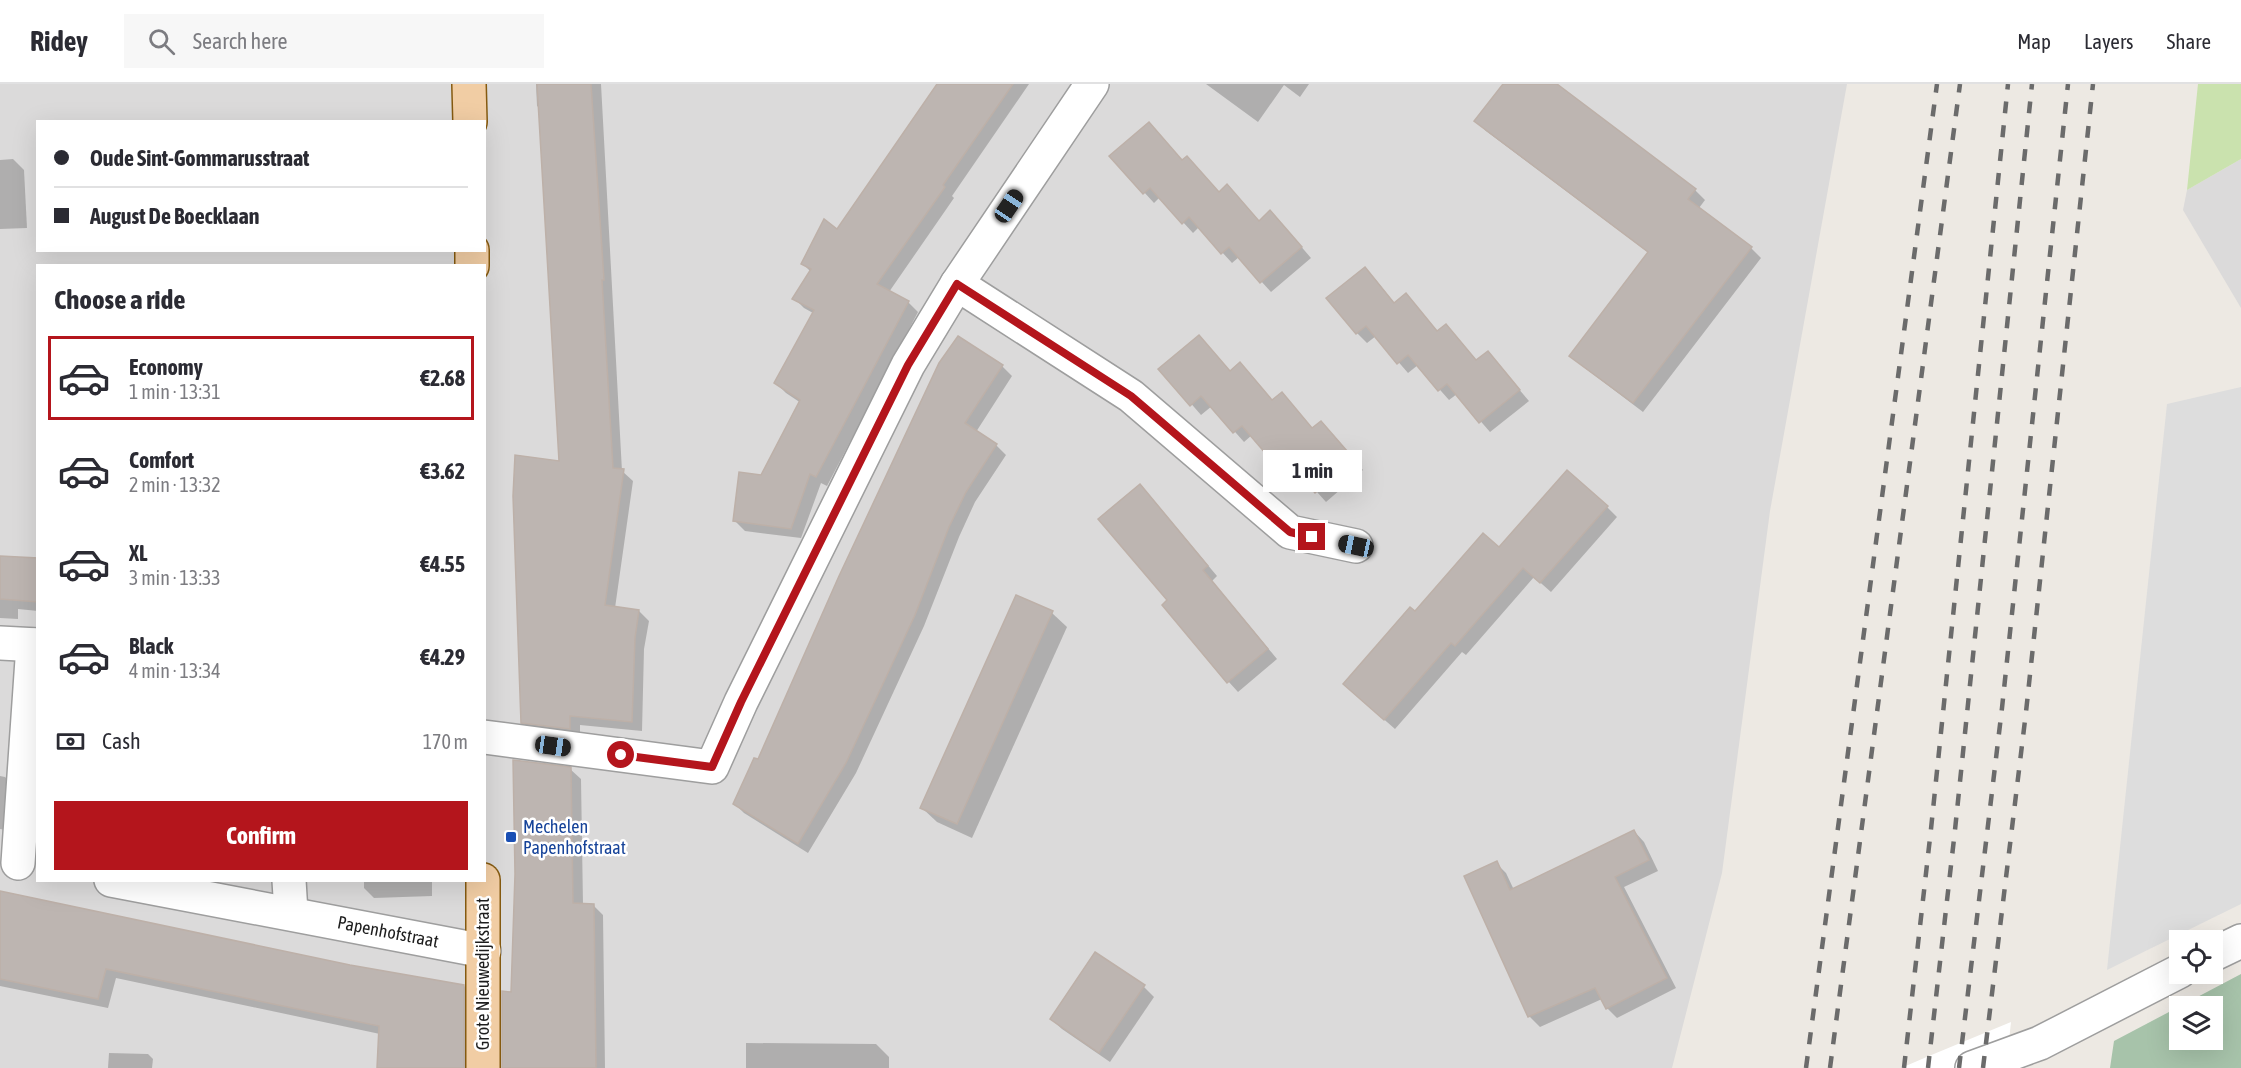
<!DOCTYPE html>
<meta charset="utf-8">
<style>
:root{--surface:#fff;--page:#f7f7f7;--text:#2b2b33;--muted:#7c7c81;--line:#e1e1e2;--accent:#b4151c}
body{margin:0;font-family:"Asap Condensed",sans-serif;background:var(--page);color:var(--text);height:100vh;display:flex;flex-direction:column;font-size:22px;white-space:nowrap}
*{box-sizing:border-box;margin:0}
p{font-size:20px;color:var(--muted)}
.icon{flex:none;width:33px;height:33px;fill:none;stroke:currentColor;stroke-width:2;stroke-linecap:round;stroke-linejoin:round}
.map{position:relative;flex:1;overflow:hidden}
.drawer{position:absolute;left:36px;top:180px;width:450px;height:618px;display:flex;flex-direction:column;background:var(--surface);border-radius:0px;box-shadow:0 6px 24px #0002}
.drawer>*{flex:none}
.top-card{position:absolute;left:36px;top:36px;width:450px;height:132px;border-radius:0px;box-shadow:0 6px 24px #0002;display:grid;align-content:center;height:132px;padding:0 18px;background:var(--surface)}
.tools{position:absolute;left:2169px;top:846px;display:grid;gap:12px}
.tools a{display:grid;place-items:center;width:54px;height:54px;border-radius:0px;background:var(--surface);box-shadow:0 6px 24px #0002;font-size:30px}
.end{position:absolute;width:27px;height:27px;margin:-14px;border:8px solid #b4151c;background:#fff;box-shadow:0 0 0 3px #fff}
.from{border-radius:50%}
.bubble{position:absolute;height:42px;border-radius:0px;background:var(--surface);box-shadow:0 6px 24px #0002;font-size:20px;font-weight:700;line-height:42px;text-align:center}
.car{position:absolute;width:18px;height:36px;margin:-18px -9px;border-radius:8px;box-shadow:0 0 4px 2px #0007;background:linear-gradient(#222 24%,#8ab4d8 0 40%,#222 0 76%,#8ab4d8 0 86%,#222 0)}
.top-card b{display:flex;align-items:center;gap:21px;height:57px;font-size:22px}
.top-card b+b{border-top:2px solid var(--line)}
.top-card i{width:15px;height:15px;background:var(--text)}
ul{padding:0;list-style:none}
li{display:flex;align-items:center;gap:18px;height:84px;margin:0 12px 9px;padding:0 6px;border:3px solid transparent;border-radius:0px}
li div{flex:1}
li b{display:block;font-size:22px}
li em{font-style:normal;font-weight:700}
li.active{border-color:var(--accent)}
li>.icon{width:54px;height:54px;stroke-width:1.5}
h2{padding:0 18px;font-size:27px;line-height:72px}
.pay{display:flex;align-items:center;gap:15px;height:66px;padding:0 18px;font-size:22px}
.pay p{margin-inline-start:auto}
.button{display:flex;gap:12px;margin-top:auto;padding:12px 18px}
.button a{flex:1;height:69px;border-radius:0px;background:var(--accent);color:#fff;font-size:24px;font-weight:700;line-height:69px;text-align:center}
header{display:flex;align-items:center;gap:36px;box-sizing:border-box;height:84px;padding:0 30px;background:var(--surface);border-bottom:2px solid var(--line)}
header strong{font-size:28px}
nav{display:flex;gap:33px;margin-inline-start:auto;font-size:21px}
.search{width:420px;height:54px;background:var(--page);display:flex;align-items:center;gap:15px;box-sizing:border-box;padding:0 21px;border-radius:0px;color:var(--muted);font-size:22px}
.map>svg:first-child{display:block}
</style>
<header>
<strong>Ridey</strong>
<div class="search"><svg class="icon" aria-label="search" viewBox="0 0 24 24"><circle cx="10" cy="10" r="6"/><path d="M15 15l6 6"/></svg>Search here</div>
<nav><a>Map</a><a>Layers</a><a>Share</a></nav>
</header>
<div class="map">
<svg width="2241" height="984" viewBox="0 0 2241 984">
<rect width="100%" height="100%" fill="#ede9e3"/>
<g fill="#dbdada" fill-rule="evenodd">
<path d="M0 0H1847L1770 427 1722 789 1672 984H0ZM38 38H484V166H38ZM38 182H484V796H38Z"/>
<path d="M2241 75V224L2183 126 2187 106Z"/>
</g>
<path fill="#cae2ae" d="M2198 0H2241V75L2187 106Z"/>
<path fill="#a7c3aa" fill-rule="evenodd" d="M2241 890V984H2110L2114 957ZM2180 922H2212V956H2180Z"/>
<path fill="#ddd" d="M2241 303V820L2107 886 2167 320Z"/>
<path fill="#fff" d="M2011 938 2006 984H1901L1929 972Z"/>
<g fill="#0003">
<path d="M536 0H601L622 387 633 397 615 524 639 527 649 537 644 565 642 647 580 641V655L533 649 522 638 560 378 540 24 537 22Z"/>
<path d="M940 0H1029L952 112 954 114 889 208 908 218 918 228 827 402 821 399 801 454 745 447 735 437 762 392 801 319 786 309 776 299 813 229 804 224 794 214 811 188 803 180 837 147Z"/>
<path d="M1206 0H1309L1300 13 1284 1 1258 38Z"/>
<path d="M1504 0H1555L1695 106 1705 116 1699 124 1751 164 1761 174 1643 328 1581 281 1571 271 1649 169 1486 47 1476 37Z"/>
<path d="M1111 72 1183 78 1219 109 1260 138H1280L1311 174 1271 208 1239 173 1232 179 1199 143 1193 149 1160 113 1154 119Z"/>
<path d="M13 75 24 86 27 144 0 145V76Z"/>
<path d="M1375 195 1395 220 1406 211 1438 248 1446 242 1477 277 1488 269 1529 317 1490 348 1457 310 1449 316 1418 281 1408 289 1376 252 1367 259 1357 249Z"/>
<path d="M1240 280 1273 317 1313 346 1331 349 1363 386 1326 418 1292 380 1284 387 1252 351 1244 358 1212 322 1201 331 1161 285 1231 288Z"/>
<path d="M1002 282 1012 292 976 348 996 361 1006 371 975 418 959 453 924 542 856 689 808 769 744 729 734 719 759 677 841 492Z"/>
<path d="M1150 412 1217 492 1212 497 1277 575 1238 608 1228 597 1169 517Z"/>
<path d="M1607 423 1617 433 1551 508 1534 493 1466 571 1462 568 1395 645 1355 610 1415 529 1500 465Z"/>
<path d="M0 472 38 476V527L18 525V535L0 534Z"/>
<path d="M1017 513 1052 529 1067 543 972 754 937 738 922 724Z"/>
<path d="M570 685 581 695 583 821H593L603 831 605 984H503L513 910Z"/>
<path d="M0 692 5 693 15 703 12 747 0 745Z"/>
<path d="M1634 747 1644 758 1658 787 1624 803 1676 904 1617 934 1607 924 1602 915 1540 943 1530 933 1466 793 1496 779 1506 789 1514 806Z"/>
<path d="M364 796H432V812L374 814 364 804Z"/>
<path d="M0 809 350 883 464 902 474 912V984H378L380 950 116 894 108 924 0 902Z"/>
<path d="M1144 903 1154 913 1110 978 1062 945 1051 935Z"/>
<path d="M746 959 876 960 889 973V984H746Z"/>
<path d="M109 969 148 970 153 975 152 984H108Z"/>
</g>
<g fill="#bdb5b1" stroke="#bdb0a8" stroke-width="1.5">
<path d="M537 0H591L604 196H602L613 384 624 385 605 521 639 526 635 554 632 638 570 632V645L521 639 513 412 515 371 559 377Z"/>
<path d="M937 0H1013L943 101 945 103 877 200 909 217 816 393 810 390 791 445 733 437 739 388 761 391 800 316 774 299 814 226 792 215 811 185 801 180 824 135 837 145Z"/>
<path d="M1503 0H1557L1696 105 1688 115 1752 163 1633 319 1569 272 1648 168 1474 37Z"/>
<path d="M1149 38 1182 76 1187 72 1219 108 1227 100 1259 137 1270 126 1302 163 1260 199 1229 163 1221 170 1189 133 1182 140 1150 104 1143 110 1109 72Z"/>
<path d="M1365 183 1394 219 1406 209 1437 247 1446 240 1476 276 1488 267 1520 306 1479 339 1447 300 1438 307 1408 271 1397 280 1366 242 1356 250 1326 214Z"/>
<path d="M1199 251 1230 287 1240 278 1272 316 1282 308 1312 344 1321 337 1354 375 1315 409 1282 370 1273 378 1242 342 1233 349 1201 312 1190 322 1158 285Z"/>
<path d="M958 252 1003 281 965 339 997 360 966 408 949 443 915 531 846 679 798 760 733 720 754 674 758 675 839 492 939 279Z"/>
<path d="M1567 386 1608 422 1540 499 1523 484 1455 562 1451 559 1384 636 1343 600 1410 523 1415 527 1483 449 1499 463Z"/>
<path d="M1140 400 1208 482 1203 486 1268 565 1227 599 1162 521 1167 516 1098 435Z"/>
<path d="M0 472 38 474V518L0 515Z"/>
<path d="M1016 511 1053 527 957 740 920 724Z"/>
<path d="M513 676 571 683 573 819 594 820 596 984H502V907L511 908 515 790Z"/>
<path d="M1634 746 1649 776 1615 793 1667 894 1606 925 1595 904 1528 933 1464 792 1497 777 1510 806Z"/>
<path d="M0 807 350 881 464 901V984H377L379 942 106 885 98 915 0 895Z"/>
<path d="M1095 868 1145 901 1099 969 1050 935Z"/>
</g>
<g fill="none" stroke-linecap="round" stroke-linejoin="round">
<defs>
<g id="minor">
<path d="M957 200 1131 312 1290 448 1356 462"/>
<path d="M0 559 38 561"/>
<path d="M484 653 712 683 741 618 908 281 957 200 1092 0"/>
<path d="M18 779 33 561"/>
<path d="M111 796 484 867"/>
<path d="M289 796 291 829"/>
<path d="M2212 871 2241 857"/>
<path d="M1972 984 2040 959 2180 887"/>
</g>
<g id="major">
<path d="M469 0 470 38"/>
<path d="M472 166V182"/>
<path d="M483 796V984"/>
</g>
</defs>
<use href="#minor" stroke="#9e9e9e" stroke-width="36"/>
<use href="#major" stroke="#855a10" stroke-width="36"/>
<use href="#minor" stroke="#fff" stroke-width="33"/>
<use href="#major" stroke="#f1cda4" stroke-width="33"/>
<g stroke="#6b6b6b" stroke-width="4.5" stroke-dasharray="12 12" stroke-linecap="butt">
<path d="M1806 984 1937 0"/>
<path d="M1830 984 1960 0"/>
<path d="M1904 984 1931 745 2008 0"/>
<path d="M1928 984 1955 746 2032 0"/>
<path d="M1959 984 2002 624 2068 0"/>
<path d="M1983 984 2026 628 2093 0"/>
</g>
</g>
<g fill="none" stroke-linecap="round" stroke-linejoin="round">
<path stroke="#b4151c" stroke-width="8" d="M621 671 712 683 741 618 908 281 957 200 1131 312 1290 448 1312 453"/>
</g>
<rect fill="#1a4fb4" stroke="#fff" stroke-width="2" x="505" y="747" width="12" height="12" rx="3"/>
<g text-anchor="middle" stroke-width="5" stroke-linejoin="round" paint-order="stroke">
<g font-size="18" fill="#164399" stroke="#fff" text-anchor="start">
<text x="523" y="749">Mechelen<tspan x="523" dy="21">Papenhofstraat</tspan></text>
</g>
<g font-size="18" fill="#1d1d1d" stroke="#fff">
<text transform="translate(388 848) rotate(11)" y="6">Papenhofstraat</text>
<text transform="translate(483 890) rotate(-90)" y="6">Grote Nieuwedijkstraat</text>
</g>
</g>
</svg>
<div class="tools">
<a><svg class="icon" aria-label="locate" viewBox="0 0 24 24"><circle cx="12" cy="12" r="6"/><path d="M12 2v4M12 18v4M2 12h4M18 12h4"/></svg></a>
<a><svg class="icon" aria-label="layers" viewBox="0 0 24 24"><path d="M12 4l9 5-9 5-9-5zM3 14l9 5 9-5"/></svg></a>
</div>
<i class="end from" style="left:621px;top:671px"></i>
<i class="end" style="left:1312px;top:453px"></i>
<div class="bubble" style="left:1263px;top:366px;width:99px">1 min</div>
<i class="car" style="left:1009px;top:122px;rotate:34deg"></i>
<i class="car" style="left:1356px;top:462px;rotate:282deg"></i>
<i class="car" style="left:553px;top:662px;rotate:98deg"></i>
<div class="top-card">
<b><i class="from"></i>Oude Sint-Gommarusstraat</b>
<b><i></i>August De Boecklaan</b>
</div>
<section class="drawer">
<h2>Choose a ride</h2>
<ul>
<li class="active"><svg class="icon" aria-label="car" viewBox="0 0 24 24"><path d="M5 17H2v-5l4-1 3-4h7l3 4 3 1v5h-3M9 17h6M6 11h13"/><circle cx="7" cy="17" r="2"/><circle cx="17" cy="17" r="2"/></svg><div><b>Economy</b><p>1 min · 13:31</p></div><em>€2.68</em></li>
<li><svg class="icon" aria-label="car" viewBox="0 0 24 24"><path d="M5 17H2v-5l4-1 3-4h7l3 4 3 1v5h-3M9 17h6M6 11h13"/><circle cx="7" cy="17" r="2"/><circle cx="17" cy="17" r="2"/></svg><div><b>Comfort</b><p>2 min · 13:32</p></div><em>€3.62</em></li>
<li><svg class="icon" aria-label="car" viewBox="0 0 24 24"><path d="M5 17H2v-5l4-1 3-4h7l3 4 3 1v5h-3M9 17h6M6 11h13"/><circle cx="7" cy="17" r="2"/><circle cx="17" cy="17" r="2"/></svg><div><b>XL</b><p>3 min · 13:33</p></div><em>€4.55</em></li>
<li><svg class="icon" aria-label="car" viewBox="0 0 24 24"><path d="M5 17H2v-5l4-1 3-4h7l3 4 3 1v5h-3M9 17h6M6 11h13"/><circle cx="7" cy="17" r="2"/><circle cx="17" cy="17" r="2"/></svg><div><b>Black</b><p>4 min · 13:34</p></div><em>€4.29</em></li>
</ul>
<div class="pay"><svg class="icon" aria-label="cash" viewBox="0 0 24 24"><path d="M3 7h18v10H3z"/><circle cx="12" cy="12" r="2"/></svg>Cash<p>170 m</p></div>
<div class="button"><a>Confirm</a></div>
</section>
</div>
